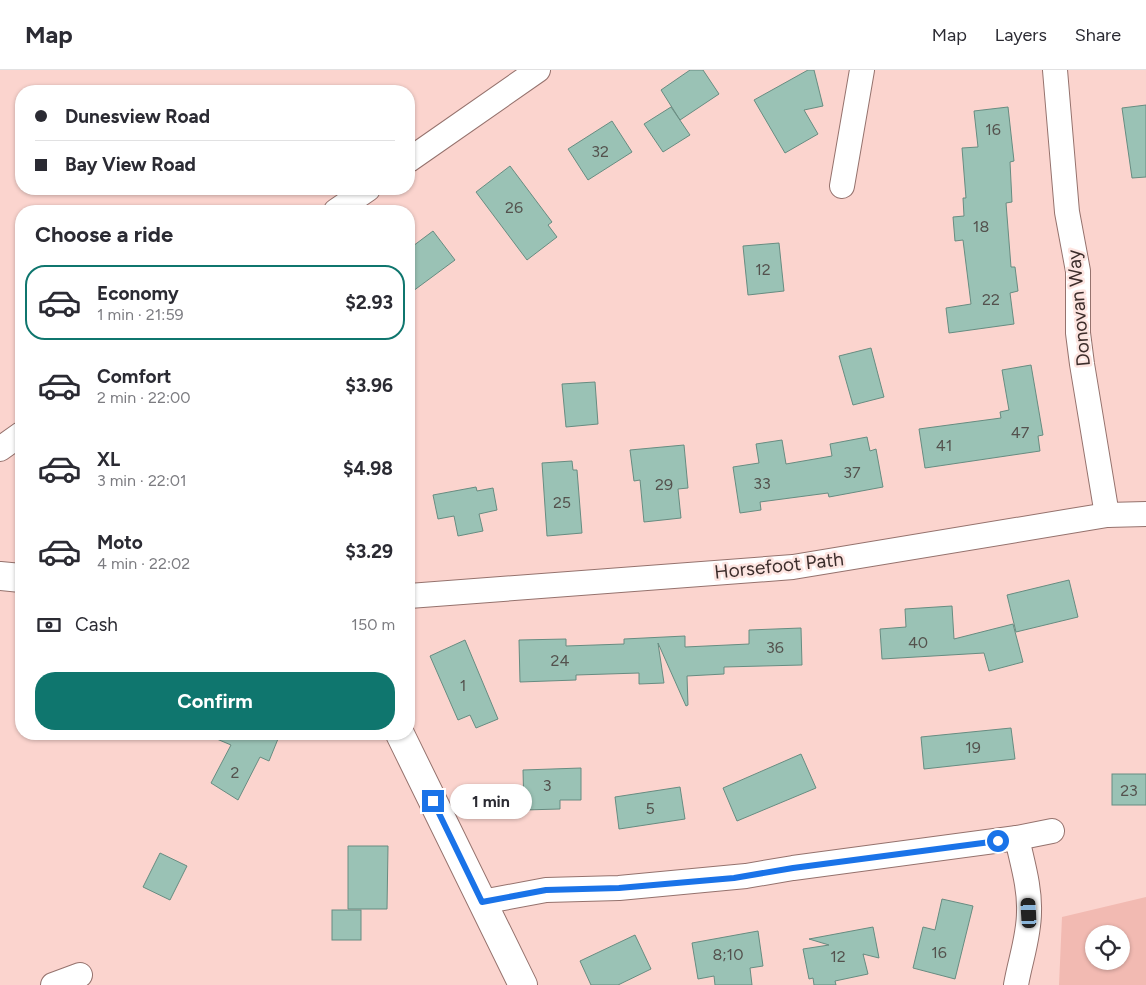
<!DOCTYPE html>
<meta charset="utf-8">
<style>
:root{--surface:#fff;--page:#f2f2f3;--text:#2b2b33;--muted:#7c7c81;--line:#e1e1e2;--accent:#0f766e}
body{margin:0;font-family:Figtree,sans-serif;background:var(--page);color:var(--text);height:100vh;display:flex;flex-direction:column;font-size:19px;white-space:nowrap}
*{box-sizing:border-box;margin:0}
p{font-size:16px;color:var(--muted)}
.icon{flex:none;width:28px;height:28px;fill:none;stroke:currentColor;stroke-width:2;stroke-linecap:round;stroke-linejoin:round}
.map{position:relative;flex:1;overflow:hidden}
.sheet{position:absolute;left:15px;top:135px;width:400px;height:535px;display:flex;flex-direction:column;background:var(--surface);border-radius:20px;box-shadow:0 1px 4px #0004}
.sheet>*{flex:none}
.banner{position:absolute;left:15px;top:15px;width:400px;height:110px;border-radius:20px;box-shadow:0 1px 4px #0004;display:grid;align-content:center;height:110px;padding:0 20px;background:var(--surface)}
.fabs{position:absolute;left:1085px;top:855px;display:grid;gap:10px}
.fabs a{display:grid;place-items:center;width:45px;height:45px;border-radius:50%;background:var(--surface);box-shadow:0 1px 4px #0004;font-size:25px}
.end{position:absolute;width:22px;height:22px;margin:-11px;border:6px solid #1a73e8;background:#fff;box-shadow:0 0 0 2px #fff}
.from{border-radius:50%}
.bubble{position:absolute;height:35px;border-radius:18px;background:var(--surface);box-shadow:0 1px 4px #0004;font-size:16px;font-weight:700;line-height:35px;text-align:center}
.car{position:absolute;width:15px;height:30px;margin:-15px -8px;border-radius:6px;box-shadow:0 0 4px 1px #0007;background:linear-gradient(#222 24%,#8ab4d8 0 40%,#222 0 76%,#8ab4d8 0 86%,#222 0)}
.banner b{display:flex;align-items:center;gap:18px;height:48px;font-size:19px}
.banner b+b{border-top:1px solid var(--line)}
.banner i{width:12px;height:12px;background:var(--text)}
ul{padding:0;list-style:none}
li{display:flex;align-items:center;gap:15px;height:75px;margin:0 10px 8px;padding:0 10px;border:2px solid transparent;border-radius:20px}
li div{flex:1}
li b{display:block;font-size:19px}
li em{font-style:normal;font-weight:700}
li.on{border-color:var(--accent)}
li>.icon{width:45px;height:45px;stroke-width:1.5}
h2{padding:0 20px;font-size:22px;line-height:60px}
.pay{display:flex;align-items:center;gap:12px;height:55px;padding:0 20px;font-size:19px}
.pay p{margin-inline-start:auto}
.cta{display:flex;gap:10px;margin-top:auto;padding:10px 20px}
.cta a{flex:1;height:58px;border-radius:20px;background:var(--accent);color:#fff;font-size:20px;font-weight:700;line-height:58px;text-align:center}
header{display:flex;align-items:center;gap:30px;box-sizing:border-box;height:70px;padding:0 25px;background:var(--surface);border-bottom:1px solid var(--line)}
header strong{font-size:24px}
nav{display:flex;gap:28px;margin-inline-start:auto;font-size:18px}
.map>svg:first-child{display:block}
</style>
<header>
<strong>Map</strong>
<nav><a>Map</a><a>Layers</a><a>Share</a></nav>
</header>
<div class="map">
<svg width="1146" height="915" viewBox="0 0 1146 915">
<rect width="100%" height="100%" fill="#fbd4ce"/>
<path fill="#f2bab2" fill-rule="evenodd" d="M1146 827V915H1059L1062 847ZM1094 864H1121V891H1094Z"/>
<g fill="#9ac2b5" stroke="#678c81">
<path d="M690 0H703L719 24 680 50 661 20Z"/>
<path d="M808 0H814L823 36 804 40 818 64 785 83 754 30Z"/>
<path d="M1146 35V107L1132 108 1122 38Z"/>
<path d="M671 37 690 65 663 82 644 54Z"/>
<path d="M1008 37 1014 91 1010 92 1012 132 1006 133 1011 197H1015L1018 221 1010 223 1014 254 949 263 946 238 971 234 963 170 955 171 953 147 964 146 963 128H966L962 78 978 77 974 41Z"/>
<path d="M612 51 632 82 588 110 568 79Z"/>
<path d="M510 96 552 152 548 155 557 167 527 190 476 122Z"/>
<path d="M433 161 455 190 409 224V179Z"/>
<path d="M779 173 784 221 748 225 743 176Z"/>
<path d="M871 278 884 327 853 335 839 286Z"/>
<path d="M1031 295 1043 365 1038 366 1040 381 925 398 919 359 1001 348 1000 342 1009 340 1002 300Z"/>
<path d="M595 312 598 354 566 357 562 314Z"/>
<path d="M867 367 870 381 876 379 883 417 829 427 828 423 760 432 761 440 740 443 733 397 759 393 756 374 782 370 786 394 832 386 830 374Z"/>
<path d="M684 375 688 418 678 419 681 448 644 452 640 410 634 411 630 380Z"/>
<path d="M572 391 573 400H577L582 463 547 466 542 393Z"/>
<path d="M476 417 477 421 493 418 497 440 479 444 483 461 458 466 454 446 438 449 433 425Z"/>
<path d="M1069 510 1078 547 1016 562 1007 525Z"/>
<path d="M952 536 954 569 1013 554 1023 592 989 601 984 583 882 589 880 559 906 557 905 539Z"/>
<path d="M801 558 802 595 724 597V604L687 606 688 635 686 636 658 573 664 613 639 614V603L576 605V610L520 612 519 570 566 569V576L624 574V569L685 566V577L749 574V560Z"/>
<path d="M465 570 498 649 476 658 470 645 458 650 430 586Z"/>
<path d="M1011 658 1015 689 924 699 921 667Z"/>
<path d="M205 664H280L269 691 260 687 238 730 211 713 231 675Z"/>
<path d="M801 684 816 718 737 751 723 718Z"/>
<path d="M581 698V730H560V739L524 740 523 700Z"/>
<rect x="1112" y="704" width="34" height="31"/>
<path d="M680 717 685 749 619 759 615 727Z"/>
<path d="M348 776H388L387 839H348Z"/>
<path d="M160 783 187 796 170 830 143 817Z"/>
<path d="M942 829 973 836 955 909 913 898 923 857 935 860Z"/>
<rect x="332" y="840" width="29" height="30"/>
<path d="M873 857 879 888 863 884 868 904 835 911 836 915H814L813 908 809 909 803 879 829 875 809 869Z"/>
<path d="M758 861 763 896 750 898 752 915H715L714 906 698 909 692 873Z"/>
<path d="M635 865 651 899 618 915H591L580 891Z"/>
</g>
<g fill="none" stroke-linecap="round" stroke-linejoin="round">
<defs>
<g id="street">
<path d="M1055 0 1067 142 1078 201V263L1082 294 1107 445"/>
<path d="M409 90 538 0"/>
<path d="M842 116 862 0"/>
<path d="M336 141 368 119"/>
<path d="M0 379 21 364"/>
<path d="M409 526 793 497 1107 445 1146 444"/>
<path d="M482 832 546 820 619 818 746 806 793 798 1017 768 1052 761"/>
<path d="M53 915 80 905"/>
<path d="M1016 915C1020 891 1029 867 1029 842 1030 817 1022 792 1017 768"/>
</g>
<g id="secondary">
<path d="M0 506 21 508"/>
<path d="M400 664 523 915"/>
</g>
</defs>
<use href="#street" stroke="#95726d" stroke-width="26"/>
<use href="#secondary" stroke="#95726d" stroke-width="30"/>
<use href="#street" stroke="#fff" stroke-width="24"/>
<use href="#secondary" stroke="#fff" stroke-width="28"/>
</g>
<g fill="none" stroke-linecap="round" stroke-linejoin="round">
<path stroke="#1a73e8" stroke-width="6" d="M433 731 482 832 546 820 619 818 734 808 793 798 998 771"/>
</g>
<g text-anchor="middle" stroke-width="5" stroke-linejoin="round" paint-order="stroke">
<g font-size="16" fill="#54524e">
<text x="993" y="65">16</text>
<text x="600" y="87">32</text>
<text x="514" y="143">26</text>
<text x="981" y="162">18</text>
<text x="763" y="205">12</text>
<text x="991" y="235">22</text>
<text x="1020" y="368">47</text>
<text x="944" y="381">41</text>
<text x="852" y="408">37</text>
<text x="762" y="419">33</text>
<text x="664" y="420">29</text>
<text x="562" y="438">25</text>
<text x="918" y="578">40</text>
<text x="775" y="583">36</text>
<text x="560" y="596">24</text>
<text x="463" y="621">1</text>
<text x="973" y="683">19</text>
<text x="235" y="708">2</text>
<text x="547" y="721">3</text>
<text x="1129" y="726">23</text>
<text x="650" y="744">5</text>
<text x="939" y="888">16</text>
<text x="728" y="890">8;10</text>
<text x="838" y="892">12</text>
</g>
<g font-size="19" fill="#3c2d2b" stroke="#fde5e1">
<text transform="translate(1078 238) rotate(-95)" y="7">Donovan Way</text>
<text transform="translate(779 495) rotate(-6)" y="7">Horsefoot Path</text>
</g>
</g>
</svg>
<div class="fabs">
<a><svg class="icon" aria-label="locate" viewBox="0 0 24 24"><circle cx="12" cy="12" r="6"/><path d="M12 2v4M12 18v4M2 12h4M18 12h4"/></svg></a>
</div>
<i class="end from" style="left:998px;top:771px"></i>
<i class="end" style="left:433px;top:731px"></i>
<div class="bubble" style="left:450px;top:714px;width:82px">1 min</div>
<i class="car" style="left:1029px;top:843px;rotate:357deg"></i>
<div class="banner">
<b><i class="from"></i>Dunesview Road</b>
<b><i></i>Bay View Road</b>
</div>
<section class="sheet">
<h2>Choose a ride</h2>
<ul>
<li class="on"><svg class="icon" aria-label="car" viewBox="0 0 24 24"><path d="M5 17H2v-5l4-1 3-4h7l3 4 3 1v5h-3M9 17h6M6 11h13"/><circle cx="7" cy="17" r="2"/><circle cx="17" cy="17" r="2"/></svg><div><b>Economy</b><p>1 min · 21:59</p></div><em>$2.93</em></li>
<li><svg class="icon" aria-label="car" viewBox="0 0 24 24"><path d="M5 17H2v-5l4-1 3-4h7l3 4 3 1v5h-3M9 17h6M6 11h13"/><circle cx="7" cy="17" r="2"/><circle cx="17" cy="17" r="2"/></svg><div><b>Comfort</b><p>2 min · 22:00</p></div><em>$3.96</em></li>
<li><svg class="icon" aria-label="car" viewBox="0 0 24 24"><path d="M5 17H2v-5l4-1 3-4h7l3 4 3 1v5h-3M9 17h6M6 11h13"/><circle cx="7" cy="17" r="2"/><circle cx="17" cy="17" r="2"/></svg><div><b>XL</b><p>3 min · 22:01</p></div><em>$4.98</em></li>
<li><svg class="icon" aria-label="car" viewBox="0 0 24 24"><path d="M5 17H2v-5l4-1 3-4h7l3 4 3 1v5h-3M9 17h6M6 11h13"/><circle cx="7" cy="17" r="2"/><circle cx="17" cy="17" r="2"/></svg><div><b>Moto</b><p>4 min · 22:02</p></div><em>$3.29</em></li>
</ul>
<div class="pay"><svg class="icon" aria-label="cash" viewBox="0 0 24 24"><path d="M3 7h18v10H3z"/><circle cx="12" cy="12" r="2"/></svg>Cash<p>150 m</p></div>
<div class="cta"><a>Confirm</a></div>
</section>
</div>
